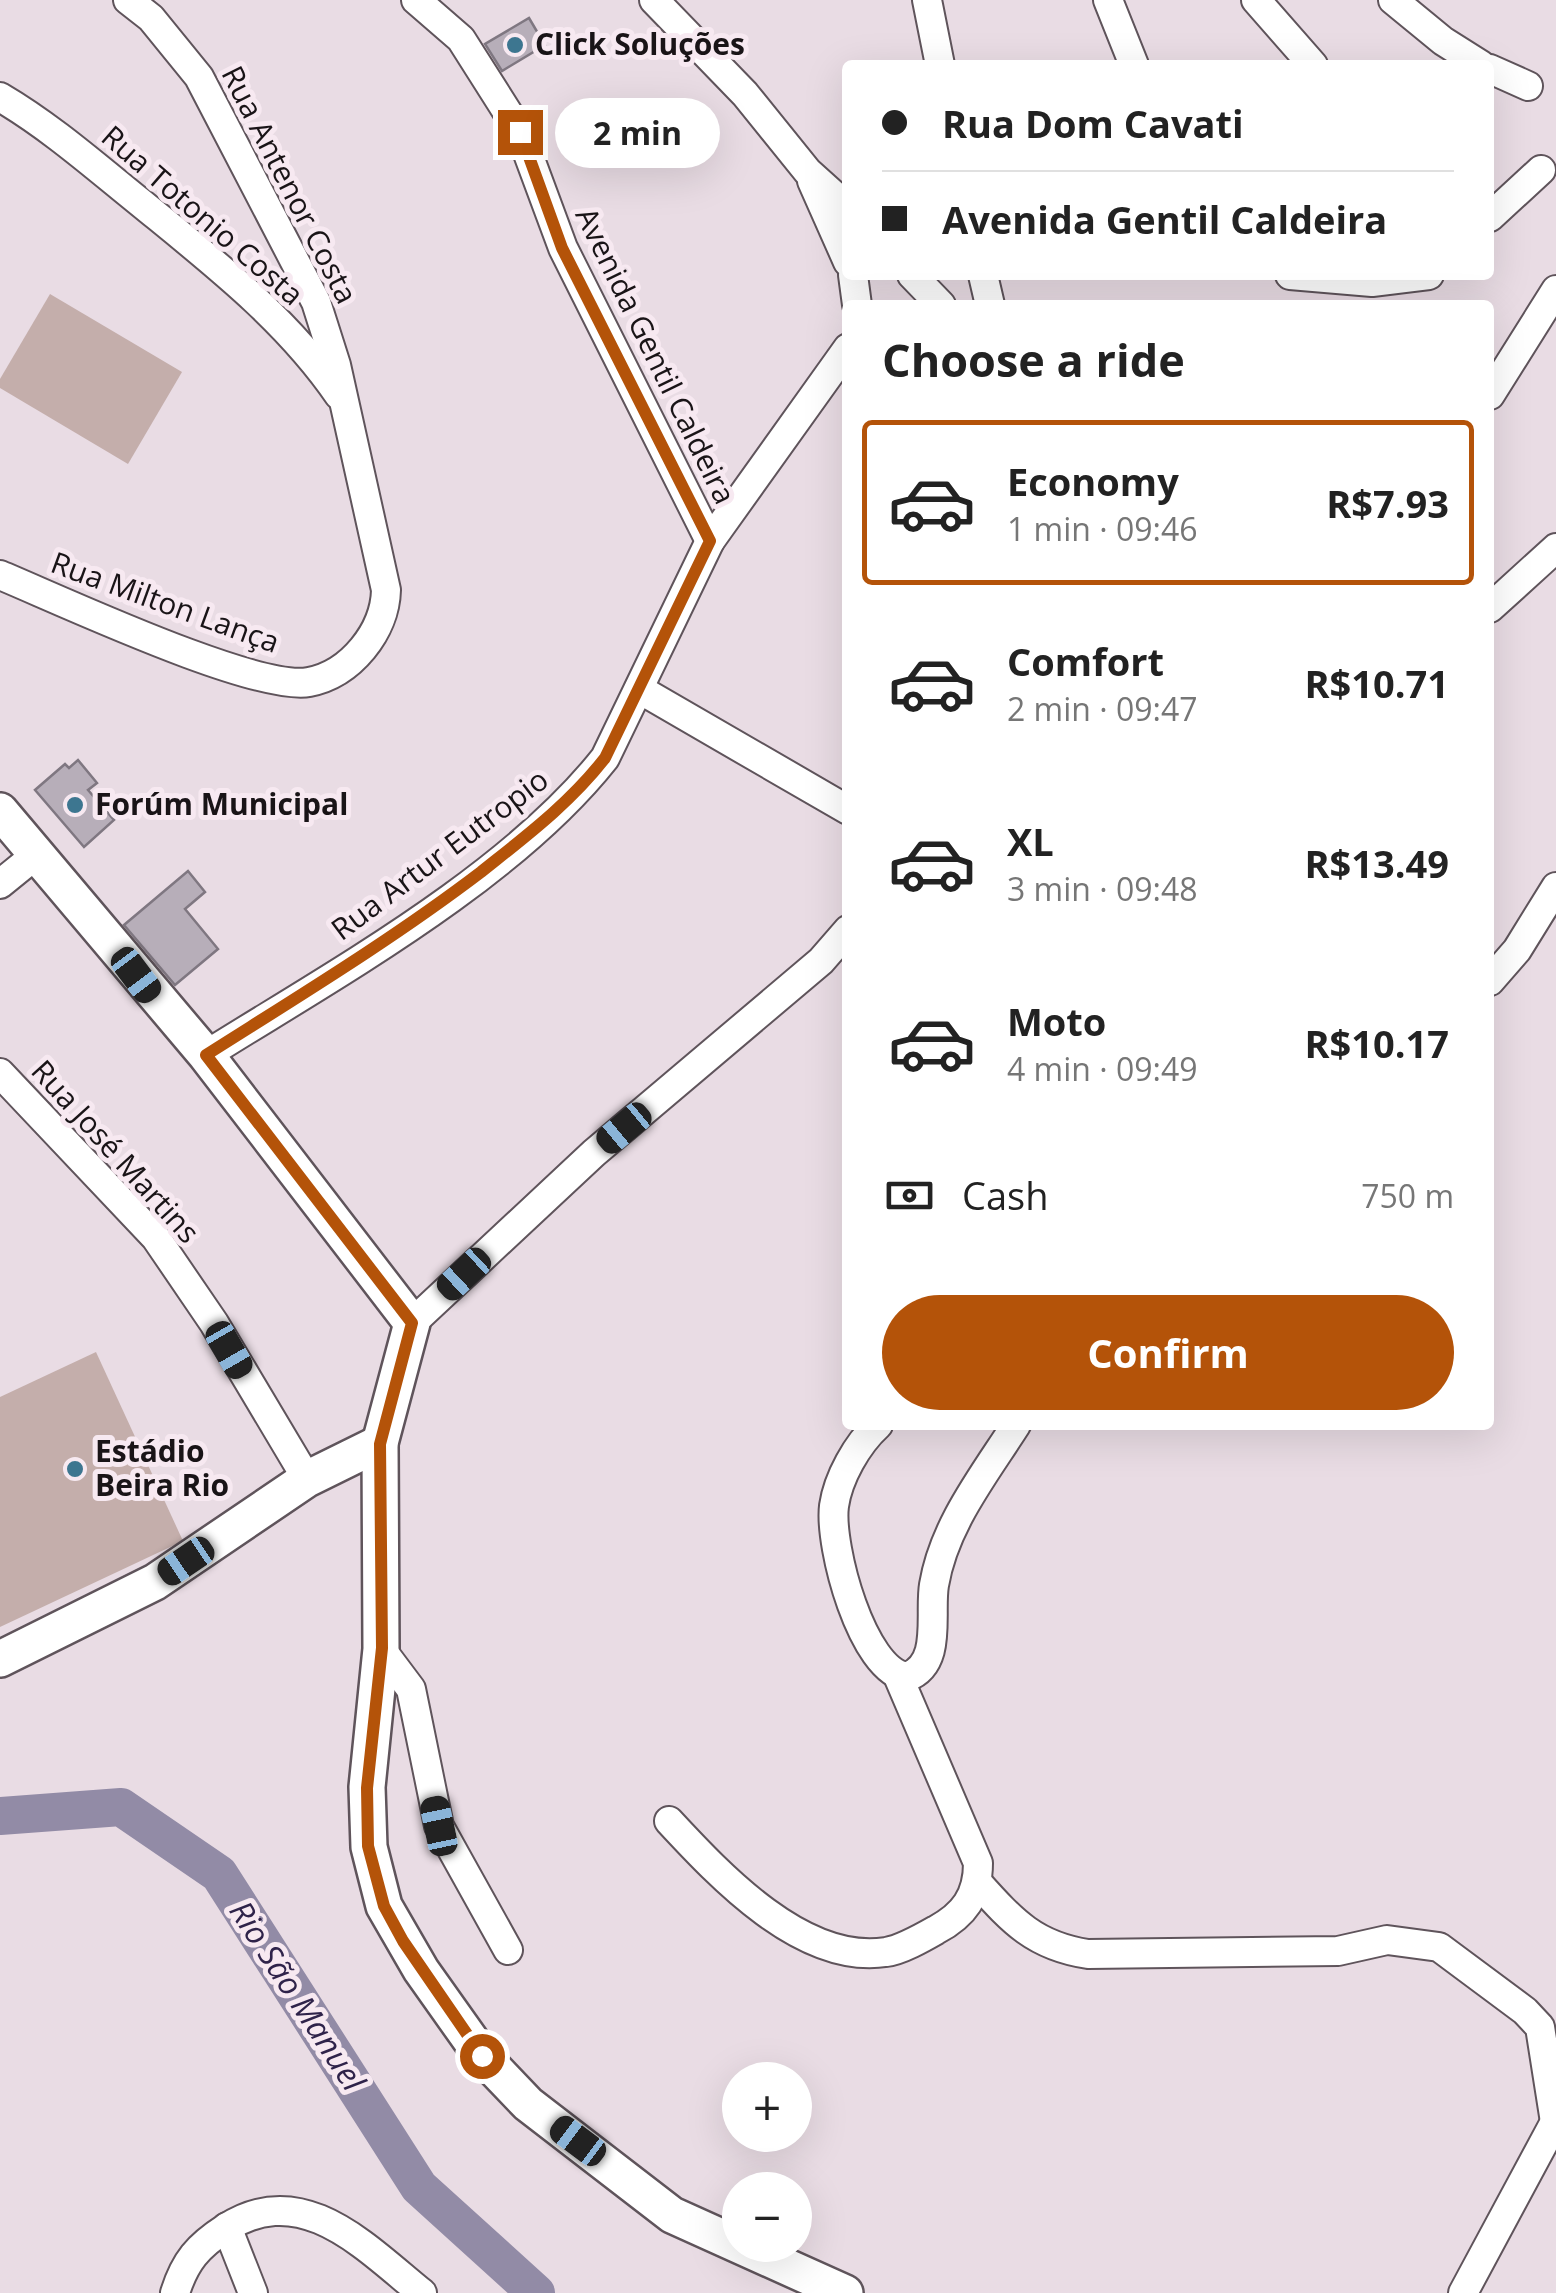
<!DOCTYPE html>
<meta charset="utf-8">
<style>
:root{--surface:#fff;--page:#f6f6f6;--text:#222;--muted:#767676;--line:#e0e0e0;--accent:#b45309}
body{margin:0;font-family:"Open Sans",sans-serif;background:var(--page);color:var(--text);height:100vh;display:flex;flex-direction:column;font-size:38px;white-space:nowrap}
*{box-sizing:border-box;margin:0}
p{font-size:32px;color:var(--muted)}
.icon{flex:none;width:55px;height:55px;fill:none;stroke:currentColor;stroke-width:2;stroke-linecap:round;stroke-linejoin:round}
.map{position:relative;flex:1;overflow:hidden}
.panel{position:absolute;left:842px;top:300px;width:652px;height:1130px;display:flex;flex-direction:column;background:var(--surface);border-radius:10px;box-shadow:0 10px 40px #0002}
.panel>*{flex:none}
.hud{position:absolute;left:842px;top:60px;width:652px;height:220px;border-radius:10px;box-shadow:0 10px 40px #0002;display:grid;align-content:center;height:220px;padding:0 40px;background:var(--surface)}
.buttons{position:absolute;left:722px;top:2062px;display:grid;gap:20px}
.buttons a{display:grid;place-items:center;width:90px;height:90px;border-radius:50%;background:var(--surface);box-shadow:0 10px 40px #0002;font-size:50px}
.end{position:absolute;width:45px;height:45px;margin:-22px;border:12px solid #b45309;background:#fff;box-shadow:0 0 0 5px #fff}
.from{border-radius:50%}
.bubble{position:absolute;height:70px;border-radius:35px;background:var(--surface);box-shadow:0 10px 40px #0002;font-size:32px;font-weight:700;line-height:70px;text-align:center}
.car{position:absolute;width:30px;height:60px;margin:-30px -15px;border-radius:12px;box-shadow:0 0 8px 2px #0007;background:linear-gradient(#222 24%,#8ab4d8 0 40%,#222 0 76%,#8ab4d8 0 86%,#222 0)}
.hud b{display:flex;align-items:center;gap:35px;height:95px;font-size:38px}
.hud b+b{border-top:2px solid var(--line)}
.hud i{width:25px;height:25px;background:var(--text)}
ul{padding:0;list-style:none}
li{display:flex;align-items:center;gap:30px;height:165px;margin:0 20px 15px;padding:0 20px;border:5px solid transparent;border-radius:10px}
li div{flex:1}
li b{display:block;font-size:38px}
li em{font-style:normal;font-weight:700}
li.selected{border-color:var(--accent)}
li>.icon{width:90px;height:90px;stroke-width:1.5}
h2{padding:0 40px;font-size:45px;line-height:120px}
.pay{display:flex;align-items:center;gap:25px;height:110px;padding:0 40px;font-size:38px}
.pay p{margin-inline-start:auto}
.button{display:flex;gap:20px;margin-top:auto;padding:20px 40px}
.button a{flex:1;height:115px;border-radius:60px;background:var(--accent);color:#fff;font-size:40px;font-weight:700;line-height:115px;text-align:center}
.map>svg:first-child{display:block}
</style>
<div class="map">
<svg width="1556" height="2293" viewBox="0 0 1556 2293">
<rect width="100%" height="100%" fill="#e9dce4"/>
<g fill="#c4aeab">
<path d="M50 294 182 372 128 464 0 388V379Z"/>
<path d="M96 1352 183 1541 0 1627V1397Z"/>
</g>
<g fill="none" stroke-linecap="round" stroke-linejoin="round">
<path stroke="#928ba6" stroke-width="38" d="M0 1816 121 1807 219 1874 419 2187 536 2293"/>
</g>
<g fill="#b7aeb9" stroke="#7f7781" stroke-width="2.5">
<path d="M529 18 545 45 502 71 485 44Z"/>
<path d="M78 760 97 783 88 790 114 820 84 847 35 790 65 764 69 768Z"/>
<path d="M188 871 205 892 185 909 218 949 175 985 124 925Z"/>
</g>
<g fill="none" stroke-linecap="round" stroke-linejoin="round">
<defs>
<g id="minor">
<path d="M416 0 461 39 520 132 563 248 710 541"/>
<path d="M654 0 745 94 808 172 848 208"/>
<path d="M927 0 940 65"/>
<path d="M1108 0 1134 65"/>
<path d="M1256 0 1313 65"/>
<path d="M1393 0 1443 41 1481 65"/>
<path d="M1490 69 1528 86"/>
<path d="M0 97C51 127 95 166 141 203 212 261 287 319 339 395"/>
<path d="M812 181 848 262"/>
<path d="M1490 217 1541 170"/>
<path d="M853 275 857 305"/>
<path d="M912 275 941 305"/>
<path d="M983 275 990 305"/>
<path d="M1290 275 1372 282 1429 275"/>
<path d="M1490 395 1556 290"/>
<path d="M0 575C58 599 256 692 309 682 351 674 385 631 386 590L336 365 316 302 199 77 151 18 128 0"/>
<path d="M1490 608 1556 548"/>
<path d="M639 689 848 810"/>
<path d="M0 884 37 854"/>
<path d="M1490 981 1517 950 1556 887"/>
<path d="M206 1055C335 974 510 878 605 758L710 541 848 348"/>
<path d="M0 1073 156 1238 214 1323 307 1479"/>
<path d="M412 1323 594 1153 821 961 848 930"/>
<path d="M878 1425C857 1444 838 1478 834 1506 829 1546 862 1671 907 1677 943 1664 929 1614 934 1585 944 1525 984 1475 1016 1425"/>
<path d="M381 1649 411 1689 439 1826 508 1950"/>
<path d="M669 1821C720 1876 803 1965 886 1952 901 1950 922 1938 936 1930 964 1915 978 1896 978 1863L898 1676"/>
<path d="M978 1883C1013 1922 1035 1946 1088 1954L1338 1951 1387 1940 1439 1947 1525 2011 1540 2027 1555 2122"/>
<path d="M227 2227 253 2293"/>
<path d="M175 2293C185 2261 198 2246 226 2228 302 2179 364 2246 422 2293"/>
<path d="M1463 2293 1556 2120"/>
</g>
<g id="major">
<path d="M0 811 206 1055 412 1323 380 1443 381 1649 367 1787 369 1847 384 1906 421 1970 482 2056 528 2104 672 2215 845 2293"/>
<path d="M0 1659 155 1582 307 1479 380 1443"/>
</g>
</defs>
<use href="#minor" stroke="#5f545b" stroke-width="32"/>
<use href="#major" stroke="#5f545b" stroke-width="40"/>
<use href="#minor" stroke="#fff" stroke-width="28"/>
<use href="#major" stroke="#fff" stroke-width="35"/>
</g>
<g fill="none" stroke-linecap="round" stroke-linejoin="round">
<path stroke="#b45309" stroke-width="12" d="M482 2056 403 1941 384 1906 368 1846 367 1788 382 1648 380 1444 412 1323 206 1055C299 996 393 939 481 872 526 836 569 804 605 758L710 541 562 248 520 132"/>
</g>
<g fill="#3d7690" stroke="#f7e9f1" stroke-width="4">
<circle cx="515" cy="45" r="10"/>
<circle cx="75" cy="805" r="10"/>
<circle cx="75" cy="1469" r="10"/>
</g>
<g text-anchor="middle" stroke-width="10" stroke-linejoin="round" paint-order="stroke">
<g font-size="30" font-weight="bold" fill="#191417" stroke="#f7e9f1" text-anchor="start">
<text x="535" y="55">Click Soluções</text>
<text x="95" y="815">Forúm Municipal</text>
<text x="95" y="1462">Estádio<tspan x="95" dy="34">Beira Rio</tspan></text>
</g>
<g font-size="30" fill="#191417" stroke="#f7e9f1">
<text transform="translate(289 185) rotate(63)" y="10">Rua Antenor Costa</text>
<text transform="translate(202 216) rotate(41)" y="10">Rua Totonio Costa</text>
<text transform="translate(655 356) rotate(64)" y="10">Avenida Gentil Caldeira</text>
<text transform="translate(165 603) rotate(20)" y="10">Rua Milton Lança</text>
<text transform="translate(440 855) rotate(-37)" y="10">Rua Artur Eutropio</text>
<text transform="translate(115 1152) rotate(48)" y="10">Rua José Martins</text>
</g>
<g font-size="32" font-style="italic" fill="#2f234a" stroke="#f7e9f1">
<text transform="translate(297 1996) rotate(57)" y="11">Rio São Manuel</text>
</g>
</g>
</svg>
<div class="buttons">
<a>+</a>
<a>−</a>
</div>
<i class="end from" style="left:482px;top:2056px"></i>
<i class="end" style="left:520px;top:132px"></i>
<div class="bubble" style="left:555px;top:98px;width:165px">2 min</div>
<i class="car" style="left:136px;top:975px;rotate:143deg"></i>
<i class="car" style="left:624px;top:1128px;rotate:230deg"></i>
<i class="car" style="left:464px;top:1274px;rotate:227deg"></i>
<i class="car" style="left:229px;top:1350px;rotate:150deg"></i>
<i class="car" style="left:186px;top:1561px;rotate:236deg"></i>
<i class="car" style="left:439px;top:1826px;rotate:348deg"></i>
<i class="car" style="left:578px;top:2141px;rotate:307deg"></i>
<div class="hud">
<b><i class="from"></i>Rua Dom Cavati</b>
<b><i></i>Avenida Gentil Caldeira</b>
</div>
<section class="panel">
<h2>Choose a ride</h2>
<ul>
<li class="selected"><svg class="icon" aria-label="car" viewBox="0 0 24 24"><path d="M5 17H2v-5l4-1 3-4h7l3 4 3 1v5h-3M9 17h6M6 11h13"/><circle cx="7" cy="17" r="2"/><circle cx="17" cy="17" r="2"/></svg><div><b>Economy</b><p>1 min · 09:46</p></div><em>R$7.93</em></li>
<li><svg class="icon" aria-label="car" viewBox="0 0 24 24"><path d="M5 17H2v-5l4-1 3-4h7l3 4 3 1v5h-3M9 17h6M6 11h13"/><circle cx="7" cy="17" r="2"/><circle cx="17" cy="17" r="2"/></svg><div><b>Comfort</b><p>2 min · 09:47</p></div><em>R$10.71</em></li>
<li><svg class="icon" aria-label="car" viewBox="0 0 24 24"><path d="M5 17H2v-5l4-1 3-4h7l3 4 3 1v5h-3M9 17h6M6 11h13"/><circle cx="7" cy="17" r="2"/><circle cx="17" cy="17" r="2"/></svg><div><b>XL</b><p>3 min · 09:48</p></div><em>R$13.49</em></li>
<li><svg class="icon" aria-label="car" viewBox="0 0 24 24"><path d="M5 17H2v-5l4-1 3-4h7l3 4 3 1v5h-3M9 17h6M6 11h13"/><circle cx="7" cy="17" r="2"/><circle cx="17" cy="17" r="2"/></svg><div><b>Moto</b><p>4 min · 09:49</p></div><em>R$10.17</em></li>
</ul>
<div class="pay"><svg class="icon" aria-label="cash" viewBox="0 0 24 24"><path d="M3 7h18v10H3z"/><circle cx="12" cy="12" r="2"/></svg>Cash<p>750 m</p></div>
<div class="button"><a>Confirm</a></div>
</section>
</div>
